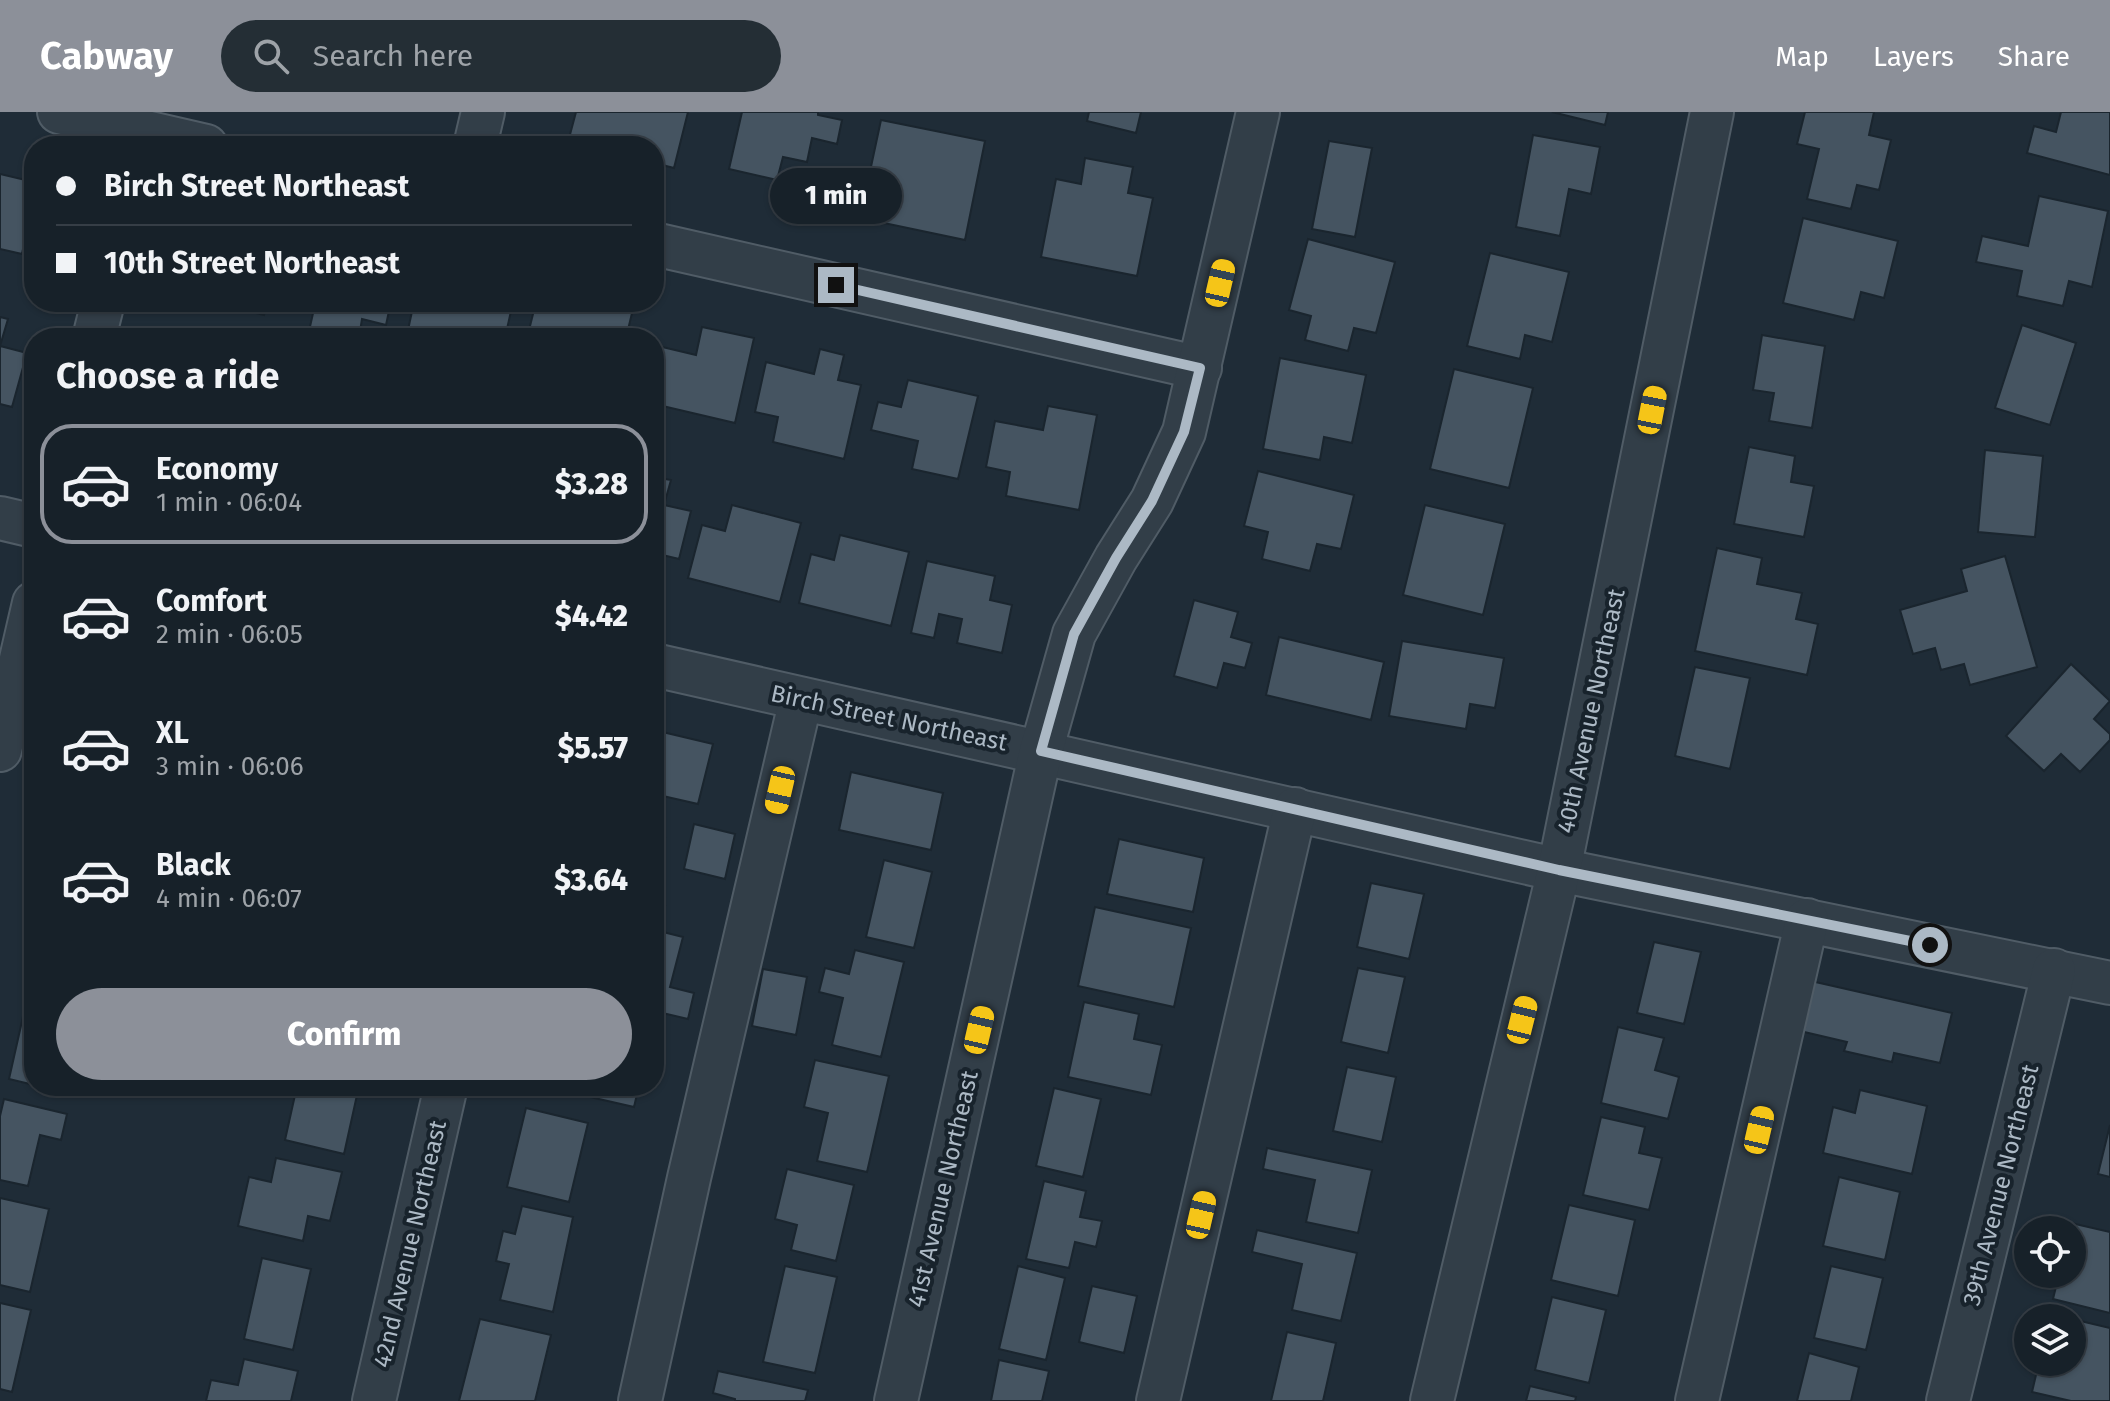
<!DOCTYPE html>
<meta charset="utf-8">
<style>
:root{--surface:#172129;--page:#242e35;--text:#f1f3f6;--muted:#9ea3a8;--line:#363e46;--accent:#8c9099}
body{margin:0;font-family:"Fira Sans",sans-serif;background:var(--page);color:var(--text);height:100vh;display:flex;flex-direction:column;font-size:30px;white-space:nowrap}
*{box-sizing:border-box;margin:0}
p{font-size:26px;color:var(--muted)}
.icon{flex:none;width:44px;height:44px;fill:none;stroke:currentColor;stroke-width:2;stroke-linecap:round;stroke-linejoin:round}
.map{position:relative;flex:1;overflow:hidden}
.panel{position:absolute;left:24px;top:216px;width:640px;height:768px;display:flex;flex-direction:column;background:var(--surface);border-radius:32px;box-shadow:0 2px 6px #0004,0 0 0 2px var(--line)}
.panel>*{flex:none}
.banner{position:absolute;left:24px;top:24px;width:640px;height:176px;border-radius:32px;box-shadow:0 2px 6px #0004,0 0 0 2px var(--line);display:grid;align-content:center;height:176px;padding:0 32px;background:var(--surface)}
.tools{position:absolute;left:2014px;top:1104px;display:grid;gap:16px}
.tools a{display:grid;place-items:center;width:72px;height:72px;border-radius:50%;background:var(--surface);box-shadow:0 2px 6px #0004,0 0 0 2px var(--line);font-size:40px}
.end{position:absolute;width:36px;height:36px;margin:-18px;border:10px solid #acb9c5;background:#111;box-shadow:0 0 0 4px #111}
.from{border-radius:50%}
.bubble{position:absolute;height:56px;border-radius:28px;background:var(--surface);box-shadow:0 2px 6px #0004,0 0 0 2px var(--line);font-size:26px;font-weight:800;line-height:56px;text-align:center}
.car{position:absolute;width:24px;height:48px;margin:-24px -12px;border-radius:10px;box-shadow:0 0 6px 2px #0007;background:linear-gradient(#f5c518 24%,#345 0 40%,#f5c518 0 76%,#345 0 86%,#f5c518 0)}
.banner b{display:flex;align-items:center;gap:28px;height:76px;font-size:30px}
.banner b+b{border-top:2px solid var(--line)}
.banner i{width:20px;height:20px;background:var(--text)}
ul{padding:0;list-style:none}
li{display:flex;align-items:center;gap:24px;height:120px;margin:0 16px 12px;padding:0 16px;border:4px solid transparent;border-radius:32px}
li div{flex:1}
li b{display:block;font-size:30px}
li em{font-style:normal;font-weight:800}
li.active{border-color:var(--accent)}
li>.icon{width:72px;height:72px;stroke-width:1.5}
h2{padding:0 32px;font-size:36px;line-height:96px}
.action{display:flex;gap:16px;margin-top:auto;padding:16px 32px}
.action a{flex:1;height:92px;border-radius:48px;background:var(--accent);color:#fff;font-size:32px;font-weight:800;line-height:92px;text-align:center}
header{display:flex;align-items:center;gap:48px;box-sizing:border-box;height:112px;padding:0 40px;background:var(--accent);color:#fff}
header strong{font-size:38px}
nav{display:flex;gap:44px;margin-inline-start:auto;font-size:28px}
.search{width:560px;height:72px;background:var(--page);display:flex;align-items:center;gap:20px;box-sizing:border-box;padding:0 28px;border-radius:44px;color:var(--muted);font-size:30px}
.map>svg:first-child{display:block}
</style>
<header>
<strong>Cabway</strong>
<div class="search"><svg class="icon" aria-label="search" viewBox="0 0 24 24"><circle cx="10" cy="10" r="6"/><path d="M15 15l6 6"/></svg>Search here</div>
<nav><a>Map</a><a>Layers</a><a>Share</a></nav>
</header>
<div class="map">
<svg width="2110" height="1289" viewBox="0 0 2110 1289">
<rect width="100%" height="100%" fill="#1f2c37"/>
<g fill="#455461" stroke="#1a252e" stroke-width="2">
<path d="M576 0H688L674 56 654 51V34H583L568 30Z"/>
<path d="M742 0H818V3L842 8 837 32 812 26 807 50 783 45 777 68 729 57Z"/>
<path d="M1089 0H1141L1136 21 1087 9Z"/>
<path d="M1552 0H1608L1605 13Z"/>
<path d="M1805 0H1874L1869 23 1891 28 1879 78 1857 73 1851 97 1807 87 1819 37 1797 32Z"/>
<path d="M2061 0H2110V63L2027 41 2034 14 2056 20Z"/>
<path d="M881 8 985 29 965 128 860 106Z"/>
<path d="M1533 23 1600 35 1591 82 1569 77 1560 124 1516 115Z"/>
<path d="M1329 29 1372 36 1355 125 1312 117Z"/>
<path d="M1085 46 1133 55 1128 81 1153 86 1137 164 1041 145 1056 67 1081 72Z"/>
<path d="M0 62 34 70V85L22 142 0 137Z"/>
<path d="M2039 84 2108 99 2092 175 2069 169 2063 194 2017 184 2022 159 1976 150 1982 124 2028 134Z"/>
<path d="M1803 106 1898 129 1884 186 1861 180 1854 208 1783 191Z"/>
<path d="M1308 127 1395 150 1376 221 1354 216 1348 239 1305 228 1311 204 1289 198Z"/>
<path d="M1490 141 1569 160 1552 230 1525 223 1520 247 1467 234Z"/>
<path d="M210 190H267L264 203Z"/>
<path d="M290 190H391L386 213 362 207 359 226H341L309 219 314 197Z"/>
<path d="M414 190H513L505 226H443L408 218Z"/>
<path d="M536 190H603L633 197 626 226H527Z"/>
<path d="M0 205 8 207 0 234 27 241 12 295 0 292Z"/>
<path d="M2022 213 2076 231 2050 313 1995 296Z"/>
<path d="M702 215 754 226 735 311 654 292V233L696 243Z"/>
<path d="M1762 223 1825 234 1812 316 1769 309 1774 281 1753 278Z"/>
<path d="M820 237 844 243 838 268 861 273 844 347 773 330 778 305 755 300 766 250 814 262Z"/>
<path d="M1280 246 1366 263 1352 331 1324 325 1320 348 1263 337Z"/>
<path d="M1454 257 1533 276 1509 376 1430 357Z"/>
<path d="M908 268 978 284 958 367 912 357 918 329 871 318 878 290 901 295Z"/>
<path d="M1048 294 1097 303 1079 398 1006 384 1010 360 986 355 995 309 1043 318Z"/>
<path d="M1749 335 1795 344 1791 370 1814 374 1804 425 1734 412Z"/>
<path d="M1985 338 2043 344 2035 425 1978 420Z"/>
<path d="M1258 359 1354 383 1341 437 1317 432 1310 459 1262 447 1268 420 1244 414Z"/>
<path d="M654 365 671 368 664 393 691 399 679 447 654 441Z"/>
<path d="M732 393 801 411 780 490 688 466 702 413 725 419Z"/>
<path d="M1425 393 1505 412 1483 503 1403 483Z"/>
<path d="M840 423 909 440 891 514 799 491 811 442 834 448Z"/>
<path d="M1717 436 1762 446 1757 472 1802 481 1796 507 1818 512 1807 563 1695 539Z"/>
<path d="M2005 444 2037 555 1970 573 1964 552 1941 558 1935 536 1913 542 1900 498 1967 479 1961 457Z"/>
<path d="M927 449 995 464 990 488 1012 493 1002 541 957 531 962 507 939 502 934 526 911 521Z"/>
<path d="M1194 488 1238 500 1231 525 1252 531 1245 556 1224 551 1217 576 1174 564Z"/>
<path d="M1279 525 1384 550 1371 608 1266 583Z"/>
<path d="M1402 529 1504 546 1495 596 1470 592 1466 617 1389 604Z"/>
<path d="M2071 552 2110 589 2094 607 2110 622V628L2080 660 2061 642 2044 659 2006 624Z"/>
<path d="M1695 555 1750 566 1730 657 1675 644Z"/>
<path d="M654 618 713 632 698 692 654 682Z"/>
<path d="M851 660 943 681 931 738 839 718Z"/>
<path d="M694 712 735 722 725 767 684 757Z"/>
<path d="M654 724 665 726 654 776Z"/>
<path d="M1119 727 1204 746 1193 800 1107 782Z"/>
<path d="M884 748 932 760 914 836 866 825Z"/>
<path d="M1371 771 1424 782 1409 847 1357 835Z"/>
<path d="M654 792 665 794 659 819 683 825 670 875 694 881 688 907 654 899Z"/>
<path d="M1095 795 1191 816 1174 895 1078 874Z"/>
<path d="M1654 830 1701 840 1684 912 1637 901Z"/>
<path d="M855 838 904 850 881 945 832 933 843 886 819 880 825 856 849 862Z"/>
<path d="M1358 856 1405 865 1388 941 1341 930Z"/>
<path d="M763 857 807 865 796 923 752 914Z"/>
<path d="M1811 869 1952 901 1940 951 1894 941 1892 950 1844 939 1847 930 1800 919Z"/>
<path d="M27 887 34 889V973L9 967Z"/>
<path d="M1084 890 1139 902 1134 927 1162 933 1151 983 1068 965Z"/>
<path d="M1618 915 1664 926 1655 958 1679 965 1668 1007 1601 991Z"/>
<path d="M815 948 889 964 867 1060 817 1049 828 1001 804 995Z"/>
<path d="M1347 955 1396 965 1382 1030 1333 1019Z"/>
<path d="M38 974H82L80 984Z"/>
<path d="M297 974H359L344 1042 285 1028Z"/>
<path d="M542 974H639L634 995Z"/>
<path d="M1054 976 1101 987 1083 1065 1036 1054Z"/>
<path d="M1860 978 1927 994 1912 1062 1823 1041 1833 995 1855 1001Z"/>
<path d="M4 987 67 1002 61 1028 40 1023 28 1074 0 1068V1004Z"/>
<path d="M526 996 588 1011 569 1090 507 1075Z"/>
<path d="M1601 1005 1645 1015 1639 1041 1662 1046 1649 1098 1583 1083Z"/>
<path d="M2110 1013V1065L2098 1062Z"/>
<path d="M1267 1036 1372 1058 1358 1121 1306 1110 1315 1068 1263 1057Z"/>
<path d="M276 1046 342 1060 330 1109 308 1104 303 1129 238 1114 249 1065 271 1070Z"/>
<path d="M787 1057 854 1073 836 1149 791 1138 797 1113 775 1107Z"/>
<path d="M1839 1065 1900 1080 1885 1148 1823 1134Z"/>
<path d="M1044 1069 1086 1079 1080 1105 1102 1109 1096 1135 1075 1130 1069 1156 1026 1147Z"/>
<path d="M0 1086 49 1097 30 1180 0 1173Z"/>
<path d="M1569 1093 1635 1108 1618 1184 1551 1168Z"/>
<path d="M522 1094 573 1105 553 1200 500 1188 509 1152 496 1149 503 1119 515 1122Z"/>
<path d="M2071 1111 2110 1120V1201L2053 1187 2059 1162H2072Z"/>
<path d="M1257 1118 1357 1141 1341 1209 1292 1198 1302 1152 1252 1140Z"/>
<path d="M262 1146 311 1157 293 1238 244 1227Z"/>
<path d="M785 1154 837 1165 815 1261 763 1250Z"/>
<path d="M1018 1154 1065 1166 1046 1248 999 1237Z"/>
<path d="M1831 1154 1883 1166 1866 1238 1814 1226Z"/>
<path d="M1092 1174 1137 1184 1124 1241 1079 1230Z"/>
<path d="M1552 1185 1606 1198 1589 1271 1535 1258Z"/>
<path d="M0 1191 31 1198 12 1280 0 1277Z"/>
<path d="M480 1207 551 1223 535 1289H459Z"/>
<path d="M2072 1207 2110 1216V1289H2071L2032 1280 2039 1250H2072Z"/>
<path d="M1287 1220 1336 1231 1323 1289H1271Z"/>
<path d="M1809 1241 1859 1255 1851 1289H1797Z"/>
<path d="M244 1247 298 1259 291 1289H206L211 1268 238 1273Z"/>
<path d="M999 1248 1049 1259 1042 1289H991Z"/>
<path d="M718 1259 808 1278 805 1289H735V1287L713 1281Z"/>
<path d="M1530 1274 1576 1285 1575 1289H1526Z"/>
</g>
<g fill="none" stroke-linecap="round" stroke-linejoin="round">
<defs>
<g id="minor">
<path d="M59 0 206 34"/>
<path d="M475 34 483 0"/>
<path d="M654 132 1200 256"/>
<path d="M94 226 103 190"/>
<path d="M0 406 34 414"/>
<path d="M654 553 1559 758 2110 871"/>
<path d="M0 638 34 491"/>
<path d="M374 1289 446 974"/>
<path d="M640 1289 689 1066 801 587"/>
<path d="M896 1289 1041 639 1074 522 1116 446 1152 389 1184 320 1258 0"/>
<path d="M1158 1289 1295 697"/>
<path d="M1432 1289 1559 758 1712 0"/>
<path d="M1697 1289 1807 808"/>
<path d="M1948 1289 2054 858"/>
</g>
</defs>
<use href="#minor" stroke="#505c66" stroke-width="46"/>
<use href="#minor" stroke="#323e48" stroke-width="42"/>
</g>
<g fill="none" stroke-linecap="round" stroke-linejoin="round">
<path stroke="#acb9c5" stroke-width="10" d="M836 173 1200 256 1184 320 1152 389 1116 446 1074 522 1041 639 1559 758 1930 833"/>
</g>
<g text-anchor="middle" stroke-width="8" stroke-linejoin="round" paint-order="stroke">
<g font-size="24" fill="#acb9c5" stroke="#18232c">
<text transform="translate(1591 599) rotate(-78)" y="8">40th Avenue Northeast</text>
<text transform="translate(889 606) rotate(12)" y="8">Birch Street Northeast</text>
<text transform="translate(2001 1073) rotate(-76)" y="8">39th Avenue Northeast</text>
<text transform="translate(943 1077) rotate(-77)" y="8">41st Avenue Northeast</text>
<text transform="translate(410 1132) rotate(-77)" y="8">42nd Avenue Northeast</text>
</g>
</g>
</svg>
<div class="tools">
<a><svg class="icon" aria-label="locate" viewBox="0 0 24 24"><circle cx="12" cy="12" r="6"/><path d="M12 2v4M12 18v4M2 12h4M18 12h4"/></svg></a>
<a><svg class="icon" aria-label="layers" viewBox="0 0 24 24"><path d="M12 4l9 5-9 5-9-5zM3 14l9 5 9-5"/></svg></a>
</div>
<i class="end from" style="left:1930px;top:833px"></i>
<i class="end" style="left:836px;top:173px"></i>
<div class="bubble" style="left:770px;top:56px;width:132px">1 min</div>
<i class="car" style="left:1220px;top:171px;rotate:13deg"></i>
<i class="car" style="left:1652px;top:298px;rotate:11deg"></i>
<i class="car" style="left:780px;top:678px;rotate:193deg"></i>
<i class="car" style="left:1522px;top:908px;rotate:14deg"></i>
<i class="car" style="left:979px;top:918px;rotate:13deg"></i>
<i class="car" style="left:1759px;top:1018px;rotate:13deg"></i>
<i class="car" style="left:1201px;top:1103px;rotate:13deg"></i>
<div class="banner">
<b><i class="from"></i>Birch Street Northeast</b>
<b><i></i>10th Street Northeast</b>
</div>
<section class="panel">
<h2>Choose a ride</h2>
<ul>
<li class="active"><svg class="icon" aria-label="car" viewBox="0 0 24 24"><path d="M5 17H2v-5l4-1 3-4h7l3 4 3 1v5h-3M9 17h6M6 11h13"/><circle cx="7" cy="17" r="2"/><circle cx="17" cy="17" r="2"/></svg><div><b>Economy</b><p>1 min · 06:04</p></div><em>$3.28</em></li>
<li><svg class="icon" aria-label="car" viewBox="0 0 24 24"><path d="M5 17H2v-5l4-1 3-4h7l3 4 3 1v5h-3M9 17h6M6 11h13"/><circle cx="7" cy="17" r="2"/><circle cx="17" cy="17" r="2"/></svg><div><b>Comfort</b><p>2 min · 06:05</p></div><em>$4.42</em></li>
<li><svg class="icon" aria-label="car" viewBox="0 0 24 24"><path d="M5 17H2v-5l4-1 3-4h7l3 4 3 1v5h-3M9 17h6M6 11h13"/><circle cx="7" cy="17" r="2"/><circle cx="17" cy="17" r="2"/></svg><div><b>XL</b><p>3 min · 06:06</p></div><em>$5.57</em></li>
<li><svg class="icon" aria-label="car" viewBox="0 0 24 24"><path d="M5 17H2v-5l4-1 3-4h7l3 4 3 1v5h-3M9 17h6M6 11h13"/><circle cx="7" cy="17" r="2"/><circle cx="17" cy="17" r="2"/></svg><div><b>Black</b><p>4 min · 06:07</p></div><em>$3.64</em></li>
</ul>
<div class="action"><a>Confirm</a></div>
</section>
</div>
